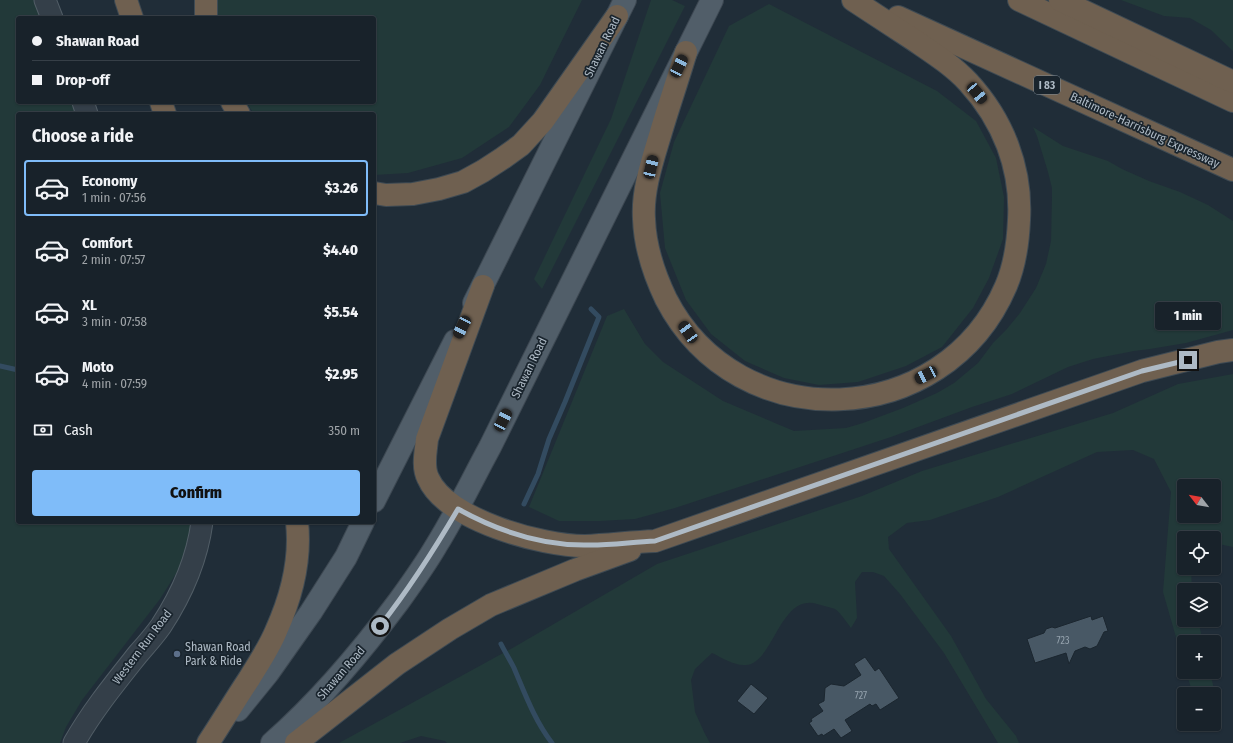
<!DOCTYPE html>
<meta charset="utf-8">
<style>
:root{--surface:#18222a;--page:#252f36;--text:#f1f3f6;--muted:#9fa4a8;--line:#363f47;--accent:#7fbcf9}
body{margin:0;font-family:"Fira Sans Condensed",sans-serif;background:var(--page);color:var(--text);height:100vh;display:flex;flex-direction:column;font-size:15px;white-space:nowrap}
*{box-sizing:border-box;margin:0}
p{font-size:13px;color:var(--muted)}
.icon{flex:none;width:22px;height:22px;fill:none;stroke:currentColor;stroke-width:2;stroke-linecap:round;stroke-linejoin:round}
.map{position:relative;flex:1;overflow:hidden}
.drawer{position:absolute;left:16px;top:112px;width:360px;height:412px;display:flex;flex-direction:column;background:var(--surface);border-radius:4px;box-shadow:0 1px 3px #0004,0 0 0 1px var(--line)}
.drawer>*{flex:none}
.guide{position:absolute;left:16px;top:16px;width:360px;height:88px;border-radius:4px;box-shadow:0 1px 3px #0004,0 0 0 1px var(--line);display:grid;align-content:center;height:88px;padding:0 16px;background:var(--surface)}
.needle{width:26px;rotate:301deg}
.fabs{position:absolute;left:1177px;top:479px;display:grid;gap:8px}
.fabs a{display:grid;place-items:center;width:44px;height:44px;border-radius:4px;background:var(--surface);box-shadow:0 1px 3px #0004,0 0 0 1px var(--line);font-size:20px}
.end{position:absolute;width:18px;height:18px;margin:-9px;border:5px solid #aebac5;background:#111;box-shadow:0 0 0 2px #111}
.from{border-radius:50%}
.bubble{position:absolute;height:28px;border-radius:4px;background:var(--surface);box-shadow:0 1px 3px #0004,0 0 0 1px var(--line);font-size:13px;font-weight:800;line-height:28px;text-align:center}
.car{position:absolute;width:12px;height:24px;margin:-12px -6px;border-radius:5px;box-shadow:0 0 3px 1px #0007;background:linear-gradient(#222 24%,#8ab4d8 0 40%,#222 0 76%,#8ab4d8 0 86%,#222 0)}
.guide b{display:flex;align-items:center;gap:14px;height:38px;font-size:15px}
.guide b+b{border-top:1px solid var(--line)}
.guide i{width:10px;height:10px;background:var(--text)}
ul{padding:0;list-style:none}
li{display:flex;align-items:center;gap:12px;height:56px;margin:0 8px 6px;padding:0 8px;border:2px solid transparent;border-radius:4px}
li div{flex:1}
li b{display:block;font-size:15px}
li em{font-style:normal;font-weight:800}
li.selected{border-color:var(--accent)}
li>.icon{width:36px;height:36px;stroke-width:1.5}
h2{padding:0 16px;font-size:18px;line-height:48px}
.pay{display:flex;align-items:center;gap:10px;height:44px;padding:0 16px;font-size:15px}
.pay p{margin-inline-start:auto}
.button{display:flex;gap:8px;margin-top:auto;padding:8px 16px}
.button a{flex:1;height:46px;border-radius:4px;background:var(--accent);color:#111;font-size:16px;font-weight:800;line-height:46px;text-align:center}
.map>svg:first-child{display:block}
</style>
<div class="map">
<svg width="1233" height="743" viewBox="0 0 1233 743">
<rect width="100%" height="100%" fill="#202d38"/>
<g fill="#223939" fill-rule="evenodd">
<path d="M0 0H34L41 18H18V102H73L77 114H18V522H192L190 537 182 564 160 599 82 700 66 727 60 743H0Z"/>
<path d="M213 0H582L540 85 509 127 462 158 408 173 374 175V114H254L246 102H374V18H216Z"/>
<path d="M651 0H672L685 6 542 289 534 279 611 119Z"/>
<path d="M1121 0H1233V51L1211 30 1190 18 1164 16Z"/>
<path d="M769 4 937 91 976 121 996 158 1004 197 1003 239 989 278 973 308 942 347 906 366 858 382 819 385 784 378 745 361 711 334 686 300 665 248 660 193 674 142 729 26Z"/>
<path d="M1033 127 1063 146 1108 161 1122 169 1149 181 1180 192 1208 205 1233 221V330L1186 343 1150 349 1134 351 1093 359 1068 367 1012 394 972 407 891 437 675 508 635 519 600 521H559L529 507 607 316 624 309 645 344 663 362 723 401 794 431 846 428 863 423 903 408 937 393 954 383 978 363 993 343 1006 330 1020 313 1036 288 1046 264 1051 241 1052 197V188L1048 172 1037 136Z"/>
<path d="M1233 374V547L1214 543V538H1184V568H1191L1192 590H1184V620H1198L1203 642H1184V665L1163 592 1171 492 1154 459 1133 450 1097 452 998 497 930 520 907 523 888 537 889 549 951 636 986 699 1016 736 1019 743H998L944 653 900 594 884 576 873 572H862L855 582 857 618 851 628C847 623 840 612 835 609 830 607 823 606 817 604 780 593 774 663 746 665 734 666 723 658 712 653L695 669 691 680 695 712 705 734 710 743H447L445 741 421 736 400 743H339L516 646 657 564 862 496 922 471 1113 413 1178 384ZM1184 486H1214V516H1184Z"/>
<path d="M1186 672H1210L1214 689 1213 694H1193Z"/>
</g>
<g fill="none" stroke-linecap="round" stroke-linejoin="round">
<g stroke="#334b60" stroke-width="5">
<path d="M0 366 18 370"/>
<path d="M524 504 538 474 549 439 565 402 599 317 591 309"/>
<path d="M501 644C505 652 510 660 514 668 525 694 535 721 552 743"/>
</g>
</g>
<g fill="#485865" stroke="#1b262f">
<path d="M1091 616 1092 620 1103 616 1108 631 1104 632 1097 646 1090 649 1085 647 1075 651 1069 664 1066 653 1035 663 1027 639 1044 633 1046 629 1052 627 1055 628Z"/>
<path d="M865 657 875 671 879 668 899 698 880 710 876 704 872 706 870 704 845 720 852 731 841 738 834 729 823 736 822 734 818 736 809 723 812 721 811 719 823 711 818 704 824 701 825 688 831 684 844 686 861 675 854 664Z"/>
<path d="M751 684 768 698 754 714 737 701Z"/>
</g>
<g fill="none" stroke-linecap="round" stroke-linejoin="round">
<defs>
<g id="minor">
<path d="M45 0 52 18"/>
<path d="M83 102 87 114"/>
<path d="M74 743C92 711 115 683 138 654 146 645 154 636 161 626 182 594 197 560 202 522"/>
</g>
<g id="major">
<path d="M474 303 625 0"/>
<path d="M374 501 455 341"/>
<path d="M238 710 268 673 311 612 346 557 363 522"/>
<path d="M272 743C320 701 361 652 399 601 412 583 425 565 436 546 456 514 472 480 490 447L712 0"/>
</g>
<g id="highway">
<path d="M126 0 132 18"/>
<path d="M1019 0 1233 101"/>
<path d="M1060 0 1233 82"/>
<path d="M898 17 1233 170"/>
<path d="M206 18V0"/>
<path d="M686 52C678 79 669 105 661 132 653 159 642 190 644 219 645 247 654 274 666 299 738 439 944 431 1006 286 1015 265 1018 243 1019 220 1022 168 1003 120 968 82 952 65 933 53 914 40 894 27 873 13 853 0"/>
<path d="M161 102 165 114"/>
<path d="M232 102 239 114"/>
<path d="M374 193 386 195 413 194 439 189 463 182 483 171 503 158 521 145 543 121 617 16"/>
<path d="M483 286 427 439C426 451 422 466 428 478 446 520 542 546 585 546 608 545 632 542 655 541L1142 371 1218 352 1233 350"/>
<path d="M208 743C222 722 235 700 249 679 258 664 269 648 276 631 291 598 301 559 297 522"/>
<path d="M296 743 397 664 450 629 491 605 575 570 630 550"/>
</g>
</defs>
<use href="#minor" stroke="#515d66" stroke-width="23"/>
<use href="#major" stroke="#3d4852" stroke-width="24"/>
<use href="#highway" stroke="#3e4a53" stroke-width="24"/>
<use href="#minor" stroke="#343f49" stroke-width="21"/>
<use href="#major" stroke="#515e69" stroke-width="22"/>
<use href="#highway" stroke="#6f6050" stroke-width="22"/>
</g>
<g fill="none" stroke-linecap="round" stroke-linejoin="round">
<path stroke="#aebac5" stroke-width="5" d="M380 626C409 589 434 550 458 509 496 530 540 545 584 545 607 546 631 542 655 541L1142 371 1188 360"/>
</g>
<circle fill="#5c6f8a" stroke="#19242d" stroke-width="1.5" cx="177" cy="654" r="4"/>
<g text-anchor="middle" stroke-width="3.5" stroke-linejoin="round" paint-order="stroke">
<g font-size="10" fill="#94a2ad">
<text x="1063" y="644">723</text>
<text x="861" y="699">727</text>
</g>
<rect fill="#19242d" stroke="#818d97" stroke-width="1" x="1034" y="76" width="26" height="18" rx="3"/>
<g font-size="11" font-weight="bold" fill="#aebac5">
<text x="1047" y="89">I 83</text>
</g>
<g font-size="12" fill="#aebac5" stroke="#19242d">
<text transform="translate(602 47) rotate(-64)" y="4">Shawan Road</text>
<text transform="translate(1145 130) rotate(25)" y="4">Baltimore-Harrisburg Expressway</text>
<text transform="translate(529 368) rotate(-64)" y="4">Shawan Road</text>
<text transform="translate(142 647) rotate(-53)" y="4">Western Run Road</text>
<text transform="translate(341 673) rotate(-49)" y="4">Shawan Road</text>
</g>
<g font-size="12" fill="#aebac5" stroke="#19242d" text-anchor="start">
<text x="185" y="651">Shawan Road<tspan x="185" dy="14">Park &amp; Ride</tspan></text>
</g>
</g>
</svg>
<div class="fabs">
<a><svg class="needle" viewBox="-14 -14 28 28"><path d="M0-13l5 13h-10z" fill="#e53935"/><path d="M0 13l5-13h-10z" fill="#9fa4a8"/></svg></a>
<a><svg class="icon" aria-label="locate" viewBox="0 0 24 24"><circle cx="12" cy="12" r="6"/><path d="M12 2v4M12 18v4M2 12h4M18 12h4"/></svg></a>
<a><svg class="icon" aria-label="layers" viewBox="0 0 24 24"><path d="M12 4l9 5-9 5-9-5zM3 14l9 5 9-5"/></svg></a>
<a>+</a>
<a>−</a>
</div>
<i class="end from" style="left:380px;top:626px"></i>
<i class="end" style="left:1188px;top:360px"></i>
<div class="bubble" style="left:1155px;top:302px;width:66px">1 min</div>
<i class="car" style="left:679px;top:66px;rotate:26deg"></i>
<i class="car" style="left:977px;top:93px;rotate:140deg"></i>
<i class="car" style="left:651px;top:167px;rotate:13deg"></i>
<i class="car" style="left:462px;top:327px;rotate:207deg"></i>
<i class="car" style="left:688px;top:332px;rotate:325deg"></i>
<i class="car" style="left:926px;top:375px;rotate:244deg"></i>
<i class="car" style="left:503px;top:420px;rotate:27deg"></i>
<div class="guide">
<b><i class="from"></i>Shawan Road</b>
<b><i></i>Drop-off</b>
</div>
<section class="drawer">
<h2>Choose a ride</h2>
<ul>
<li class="selected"><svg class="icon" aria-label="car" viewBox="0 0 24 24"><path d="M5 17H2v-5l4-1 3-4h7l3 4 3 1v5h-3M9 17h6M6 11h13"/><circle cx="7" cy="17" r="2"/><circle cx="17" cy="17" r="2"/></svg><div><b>Economy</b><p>1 min · 07:56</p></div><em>$3.26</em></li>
<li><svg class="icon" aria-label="car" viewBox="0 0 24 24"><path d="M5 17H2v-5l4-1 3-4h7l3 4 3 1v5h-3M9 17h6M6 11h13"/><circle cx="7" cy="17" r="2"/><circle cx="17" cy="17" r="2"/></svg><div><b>Comfort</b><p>2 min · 07:57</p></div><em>$4.40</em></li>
<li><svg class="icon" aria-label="car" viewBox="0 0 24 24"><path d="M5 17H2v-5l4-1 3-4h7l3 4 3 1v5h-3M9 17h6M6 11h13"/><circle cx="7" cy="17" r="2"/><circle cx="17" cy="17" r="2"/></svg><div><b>XL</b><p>3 min · 07:58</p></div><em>$5.54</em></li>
<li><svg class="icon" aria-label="car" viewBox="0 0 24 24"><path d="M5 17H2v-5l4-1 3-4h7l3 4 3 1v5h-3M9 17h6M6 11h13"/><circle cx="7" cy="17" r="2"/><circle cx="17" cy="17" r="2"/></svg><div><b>Moto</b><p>4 min · 07:59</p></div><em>$2.95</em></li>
</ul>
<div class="pay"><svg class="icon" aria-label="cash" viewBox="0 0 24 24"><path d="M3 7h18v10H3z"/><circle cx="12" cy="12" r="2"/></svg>Cash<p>350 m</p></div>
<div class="button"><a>Confirm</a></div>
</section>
</div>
